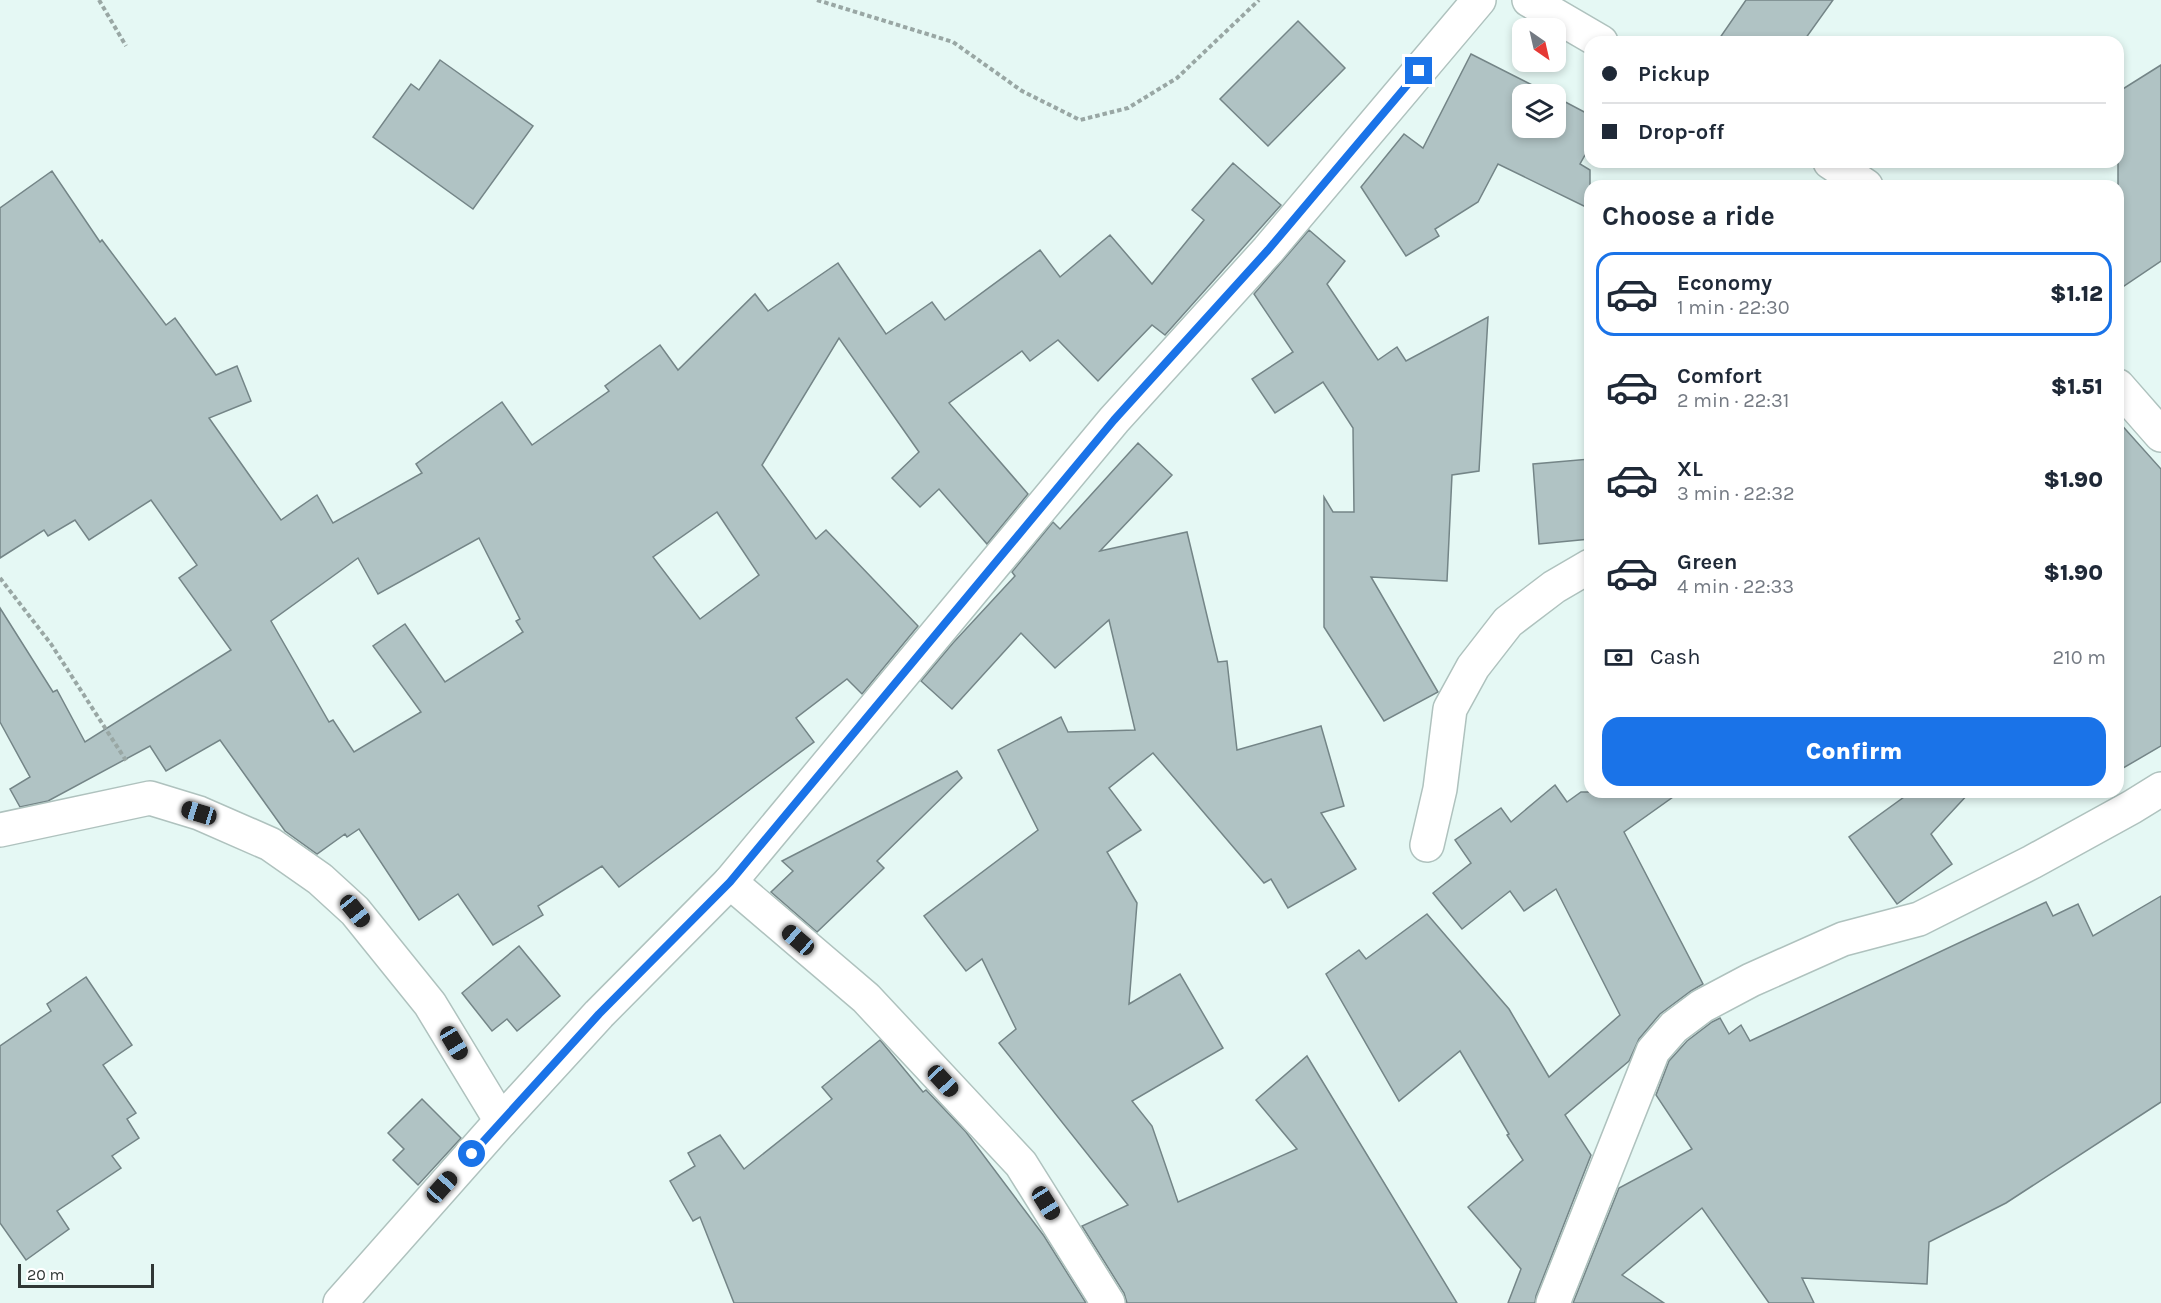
<!DOCTYPE html>
<meta charset="utf-8">
<style>
:root{--surface:#fff;--page:#f2f2f3;--text:#1f2937;--muted:#747a83;--line:#e0e1e3;--accent:#1a73e8}
body{margin:0;font-family:Karla,sans-serif;background:var(--page);color:var(--text);height:100vh;display:flex;flex-direction:column;font-size:22px;white-space:nowrap}
*{box-sizing:border-box;margin:0}
p{font-size:20px;color:var(--muted)}
.icon{flex:none;width:33px;height:33px;fill:none;stroke:currentColor;stroke-width:2;stroke-linecap:round;stroke-linejoin:round}
.map{position:relative;flex:1;overflow:hidden}
.drawer{position:absolute;left:1584px;top:180px;width:540px;height:618px;display:flex;flex-direction:column;background:var(--surface);border-radius:18px;box-shadow:0 3px 9px #0003}
.drawer>*{flex:none}
.top-card{position:absolute;left:1584px;top:36px;width:540px;height:132px;border-radius:18px;box-shadow:0 3px 9px #0003;display:grid;align-content:center;height:132px;padding:0 18px;background:var(--surface)}
.needle{width:39px;rotate:146deg}
.controls{position:absolute;left:1512px;top:18px;display:grid;gap:12px}
.controls a{display:grid;place-items:center;width:54px;height:54px;border-radius:12px;background:var(--surface);box-shadow:0 3px 9px #0003;font-size:30px}
.scale{position:absolute;left:18px;bottom:15px;width:136px;box-sizing:border-box;padding-left:6px;border:3px solid #303735;border-top:0;font-size:16px;line-height:21px;white-space:nowrap;color:#303735;-webkit-text-stroke:4px #fff;paint-order:stroke}
.end{position:absolute;width:27px;height:27px;margin:-14px;border:8px solid #1a73e8;background:#fff;box-shadow:0 0 0 3px #fff}
.from{border-radius:50%}
.car{position:absolute;width:18px;height:36px;margin:-18px -9px;border-radius:8px;box-shadow:0 0 4px 2px #0007;background:linear-gradient(#222 24%,#8ab4d8 0 40%,#222 0 76%,#8ab4d8 0 86%,#222 0)}
.top-card b{display:flex;align-items:center;gap:21px;height:57px;font-size:22px}
.top-card b+b{border-top:2px solid var(--line)}
.top-card i{width:15px;height:15px;background:var(--text)}
ul{padding:0;list-style:none}
li{display:flex;align-items:center;gap:18px;height:84px;margin:0 12px 9px;padding:0 6px;border:3px solid transparent;border-radius:18px}
li div{flex:1}
li b{display:block;font-size:22px}
li em{font-style:normal;font-weight:800}
li.on{border-color:var(--accent)}
li>.icon{width:54px;height:54px;stroke-width:1.5}
h2{padding:0 18px;font-size:27px;line-height:72px}
.pay{display:flex;align-items:center;gap:15px;height:66px;padding:0 18px;font-size:22px}
.pay p{margin-inline-start:auto}
.primary-button{display:flex;gap:12px;margin-top:auto;padding:12px 18px}
.primary-button a{flex:1;height:69px;border-radius:18px;background:var(--accent);color:#fff;font-size:24px;font-weight:800;line-height:69px;text-align:center}
.map>svg:first-child{display:block}
</style>
<div class="map">
<svg width="2161" height="1303" viewBox="0 0 2161 1303">
<rect width="100%" height="100%" fill="#e5f8f4"/>
<g fill="#b0c3c4" stroke="#748587" stroke-width="1.5" fill-rule="evenodd">
<path d="M1746 0H1833L1803 42H1717Z"/>
<path d="M1298 21 1345 68 1268 146 1220 99Z"/>
<path d="M1471 54 1550 94H1522V128H1556V97L1590 115V146L1580 164 1590 170V209L1498 164 1478 202 1435 229 1439 236 1406 256 1361 187 1404 134 1423 148Z"/>
<path d="M440 60 533 126 473 209 373 137 411 84 419 90Z"/>
<path d="M2161 65V261L2118 290V92Z"/>
<path d="M1233 163 1281 205 1165 335 1152 325 1098 381 1058 340 1030 361 1022 351 949 403 1028 494 987 544 939 489 920 507 892 478 919 452 839 338 762 465 816 539 826 530 918 626 862 694 847 679 796 718 814 742 619 887 602 866 538 906 543 915 493 945 458 894 419 920 359 829 347 837 345 834 317 854 285 831 220 740 166 771 150 746 48 801 20 807 10 789 30 777 0 722V608L53 692 57 690 85 742 231 650 179 578 197 565 151 500 89 540 75 520 48 536 44 530 0 558V208L52 171 100 242 102 240 166 325 175 318 216 375 237 366 251 401 209 418 281 520 317 495 333 523 422 473 416 464 502 402 532 445 609 391 605 386 660 345 678 370 755 294 768 311 838 263 886 334 932 302 945 320 1040 250 1060 277 1110 235 1152 284 1204 220 1192 210ZM717 512 759 575 700 619 653 557ZM479 538 520 619 516 621 523 632 445 682 405 624 373 646 421 712 354 752 333 720 329 722 271 621 358 558 378 594Z"/>
<path d="M1309 230 1345 261 1327 284 1378 360 1397 347 1406 361 1488 317 1479 471 1452 475 1447 581 1371 577 1438 692 1384 721 1324 627V497L1333 512H1354L1353 428 1323 382 1275 413 1252 379 1293 352 1254 294Z"/>
<path d="M2118 421 2161 469V746L2118 771Z"/>
<path d="M1138 443 1172 475 1100 551 1187 532 1218 662 1227 661 1237 750 1321 726 1344 806 1321 813 1356 869 1288 908 1271 879 1264 883 1153 753 1109 788 1141 830 1107 852 1137 903 1129 1004 1180 974 1223 1048 1132 1101 1152 1126 1178 1202 1297 1149 1256 1100 1307 1056 1457 1303H1127L1124 1293 1082 1226 1128 1205 999 1043 1016 1029 982 959 966 971 924 916 1038 830 998 750 1061 717 1068 732 1135 730 1109 620 1055 668 1021 633 952 709 921 681 953 643 1015 576 1012 572 1053 522 1060 529Z"/>
<path d="M1590 459V539L1539 544 1533 464Z"/>
<path d="M957 771 962 778 877 861 884 868 817 932 771 892 793 871 782 861Z"/>
<path d="M1555 785 1567 802 1581 792H1680L1624 832 1703 984 1691 991 1660 1014 1639 1039 1629 1061 1565 1115 1591 1155 1536 1296 1535 1303H1508L1521 1269 1468 1207 1523 1160 1507 1135 1509 1134 1460 1051 1399 1101 1326 974 1359 950 1366 959 1427 914 1509 1009 1549 1077 1620 1015 1556 889 1524 911 1510 891 1462 929 1433 893 1471 863 1455 840 1501 808 1511 822Z"/>
<path d="M1911 792H1970L1931 834 1952 864 1897 904 1849 837Z"/>
<path d="M2161 896V1102L2006 1203 1929 1242 1927 1284 1802 1278 1814 1303H1769L1702 1208 1622 1275 1664 1303H1573L1619 1188 1692 1149 1656 1095 1669 1061 1687 1041 1712 1022 1720 1018 1729 1034 1741 1025 1750 1041 2046 902 2053 916 2078 904 2093 936Z"/>
<path d="M519 946 560 996 517 1031 507 1019 492 1031 462 993Z"/>
<path d="M86 977 132 1045 103 1065 136 1113 127 1119 139 1138 112 1156 121 1168 57 1211 69 1229 26 1260 0 1223V1046L51 1011 47 1004Z"/>
<path d="M880 1040 923 1092 926 1090 966 1132 1044 1236 1086 1303H734L700 1217 693 1221 670 1181 695 1166 688 1153 720 1135 744 1169 832 1099 822 1087Z"/>
<path d="M422 1099 461 1138 418 1185 393 1160 404 1149 388 1133Z"/>
</g>
<g fill="none" stroke-linecap="round" stroke-linejoin="round">
<defs>
<g id="minor">
<path d="M1529 0 1601 42"/>
<path d="M1830 162 1866 186"/>
<path d="M2118 386 2161 435"/>
<path d="M0 830 150 798 199 813 270 844 320 879 355 911 430 1004 501 1121"/>
<path d="M1427 845 1440 789 1450 709 1473 667 1508 622 1554 587 1590 566"/>
<path d="M730 882 866 998 1021 1164 1108 1303"/>
<path d="M340 1303 501 1121 599 1014 730 882 1114 420 1268 250 1479 0"/>
<path d="M1553 1303 1653 1051 1674 1027 1702 1006 1751 980 1843 939 1919 919 2032 862 2132 807 2161 789"/>
</g>
</defs>
<use href="#minor" stroke="#afc2be" stroke-width="36"/>
<g stroke="#99a7a4" stroke-width="4" stroke-dasharray="4.5 3" stroke-linecap="butt">
<path d="M99 0 126 46"/>
<path d="M817 0 953 42 1022 91 1080 120 1128 108 1177 78 1259 0"/>
<path d="M0 578 51 644 127 762"/>
</g>
<use href="#minor" stroke="#fff" stroke-width="33"/>
</g>
<g fill="none" stroke-linecap="round" stroke-linejoin="round">
<path stroke="#1a73e8" stroke-width="8" d="M472 1154 599 1014 730 882 1114 420 1268 250 1419 71"/>
</g>
</svg>
<div class="controls">
<a><svg class="needle" viewBox="-14 -14 28 28"><path d="M0-13l5 13h-10z" fill="#e53935"/><path d="M0 13l5-13h-10z" fill="#747a83"/></svg></a>
<a><svg class="icon" aria-label="layers" viewBox="0 0 24 24"><path d="M12 4l9 5-9 5-9-5zM3 14l9 5 9-5"/></svg></a>
</div>
<div class="scale">20 m</div>
<i class="end from" style="left:472px;top:1154px"></i>
<i class="end" style="left:1419px;top:71px"></i>
<i class="car" style="left:199px;top:813px;rotate:287deg"></i>
<i class="car" style="left:355px;top:911px;rotate:141deg"></i>
<i class="car" style="left:798px;top:940px;rotate:311deg"></i>
<i class="car" style="left:454px;top:1043px;rotate:149deg"></i>
<i class="car" style="left:943px;top:1081px;rotate:137deg"></i>
<i class="car" style="left:442px;top:1187px;rotate:42deg"></i>
<i class="car" style="left:1046px;top:1203px;rotate:148deg"></i>
<div class="top-card">
<b><i class="from"></i>Pickup</b>
<b><i></i>Drop-off</b>
</div>
<section class="drawer">
<h2>Choose a ride</h2>
<ul>
<li class="on"><svg class="icon" aria-label="car" viewBox="0 0 24 24"><path d="M5 17H2v-5l4-1 3-4h7l3 4 3 1v5h-3M9 17h6M6 11h13"/><circle cx="7" cy="17" r="2"/><circle cx="17" cy="17" r="2"/></svg><div><b>Economy</b><p>1 min · 22:30</p></div><em>$1.12</em></li>
<li><svg class="icon" aria-label="car" viewBox="0 0 24 24"><path d="M5 17H2v-5l4-1 3-4h7l3 4 3 1v5h-3M9 17h6M6 11h13"/><circle cx="7" cy="17" r="2"/><circle cx="17" cy="17" r="2"/></svg><div><b>Comfort</b><p>2 min · 22:31</p></div><em>$1.51</em></li>
<li><svg class="icon" aria-label="car" viewBox="0 0 24 24"><path d="M5 17H2v-5l4-1 3-4h7l3 4 3 1v5h-3M9 17h6M6 11h13"/><circle cx="7" cy="17" r="2"/><circle cx="17" cy="17" r="2"/></svg><div><b>XL</b><p>3 min · 22:32</p></div><em>$1.90</em></li>
<li><svg class="icon" aria-label="car" viewBox="0 0 24 24"><path d="M5 17H2v-5l4-1 3-4h7l3 4 3 1v5h-3M9 17h6M6 11h13"/><circle cx="7" cy="17" r="2"/><circle cx="17" cy="17" r="2"/></svg><div><b>Green</b><p>4 min · 22:33</p></div><em>$1.90</em></li>
</ul>
<div class="pay"><svg class="icon" aria-label="cash" viewBox="0 0 24 24"><path d="M3 7h18v10H3z"/><circle cx="12" cy="12" r="2"/></svg>Cash<p>210 m</p></div>
<div class="primary-button"><a>Confirm</a></div>
</section>
</div>
